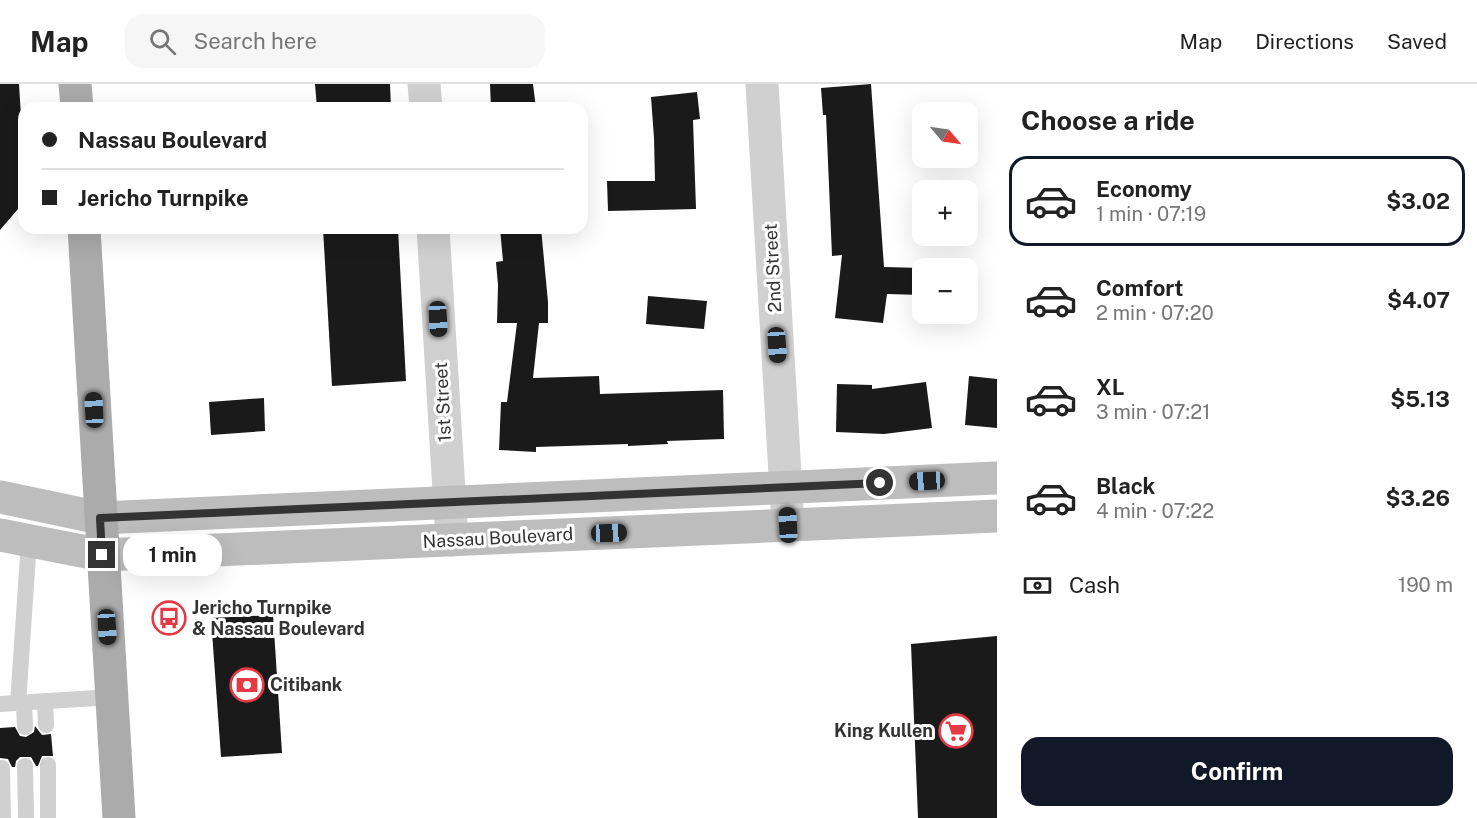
<!DOCTYPE html>
<meta charset="utf-8">
<style>
:root{--surface:#fff;--page:#f6f6f6;--text:#222;--muted:#767676;--line:#e0e0e0;--accent:#111827}
body{margin:0;font-family:"Public Sans",sans-serif;background:var(--page);color:var(--text);height:100vh;display:flex;flex-direction:column;font-size:22px;white-space:nowrap}
*{box-sizing:border-box;margin:0}
p{font-size:20px;color:var(--muted)}
.icon{flex:none;width:33px;height:33px;fill:none;stroke:currentColor;stroke-width:2;stroke-linecap:round;stroke-linejoin:round}
.map{position:relative;flex:1;overflow:hidden}
.sheet{display:flex;flex-direction:column;background:var(--surface);width:480px}
.sheet>*{flex:none}
.top-card{position:absolute;left:18px;top:18px;width:570px;height:132px;border-radius:18px;box-shadow:0 6px 24px #0002;display:grid;align-content:center;height:132px;padding:0 24px;background:var(--surface)}
.needle{width:39px;rotate:119deg}
.fabs{position:absolute;left:912px;top:18px;display:grid;gap:12px}
.fabs a{display:grid;place-items:center;width:66px;height:66px;border-radius:12px;background:var(--surface);box-shadow:0 6px 24px #0002;font-size:30px}
.end{position:absolute;width:27px;height:27px;margin:-14px;border:8px solid #333;background:#fff;box-shadow:0 0 0 3px #fff}
.from{border-radius:50%}
.bubble{position:absolute;height:42px;border-radius:18px;background:var(--surface);box-shadow:0 6px 24px #0002;font-size:20px;font-weight:700;line-height:42px;text-align:center}
.car{position:absolute;width:18px;height:36px;margin:-18px -9px;border-radius:8px;box-shadow:0 0 4px 2px #0007;background:linear-gradient(#222 24%,#8ab4d8 0 40%,#222 0 76%,#8ab4d8 0 86%,#222 0)}
.top-card b{display:flex;align-items:center;gap:21px;height:57px;font-size:22px}
.top-card b+b{border-top:2px solid var(--line)}
.top-card i{width:15px;height:15px;background:var(--text)}
ul{padding:0;list-style:none}
li{display:flex;align-items:center;gap:18px;height:90px;margin:0 12px 9px;padding:0 12px;border:3px solid transparent;border-radius:18px}
li div{flex:1}
li b{display:block;font-size:22px}
li em{font-style:normal;font-weight:700}
li.active{border-color:var(--accent)}
li>.icon{width:54px;height:54px;stroke-width:1.5}
h2{padding:0 24px;font-size:27px;line-height:72px}
.pay{display:flex;align-items:center;gap:15px;height:66px;padding:0 24px;font-size:22px}
.pay p{margin-inline-start:auto}
.button{display:flex;gap:12px;margin-top:auto;padding:12px 24px}
.button a{flex:1;height:69px;border-radius:18px;background:var(--accent);color:#fff;font-size:24px;font-weight:700;line-height:69px;text-align:center}
header{display:flex;align-items:center;gap:36px;box-sizing:border-box;height:84px;padding:0 30px;background:var(--surface);border-bottom:2px solid var(--line)}
header strong{font-size:28px}
nav{display:flex;gap:33px;margin-inline-start:auto;font-size:21px}
.search{width:420px;height:54px;background:var(--page);display:flex;align-items:center;gap:15px;box-sizing:border-box;padding:0 21px;border-radius:18px;color:var(--muted);font-size:22px}
main{display:flex;flex:1;min-height:0}
.map>svg:first-child{display:block}
</style>
<header>
<strong>Map</strong>
<div class="search"><svg class="icon" aria-label="search" viewBox="0 0 24 24"><circle cx="10" cy="10" r="6"/><path d="M15 15l6 6"/></svg>Search here</div>
<nav><a>Map</a><a>Directions</a><a>Saved</a></nav>
</header>
<main>
<div class="map">
<svg width="997" height="734" viewBox="0 0 997 734">
<rect width="100%" height="100%" fill="#fff"/>
<g fill="#1a1a1a">
<path d="M0 0H19L24 80V118L0 146Z"/>
<path d="M315 0H390L391 24H317Z"/>
<path d="M490 0H533L536 24H491Z"/>
<path d="M871 0 884 183 922 184V211L887 210 883 239 835 234 842 171 832 172 826 31H823L821 4Z"/>
<path d="M697 8 700 35 693 36 696 125 608 127 607 97H655L654 54 651 13Z"/>
<path d="M323 144H398L406 297 332 302Z"/>
<path d="M500 144H541L548 218V239H539L533 294 599 292 600 310 723 306 724 355 667 357 668 360 628 362V360L536 363V368L499 366 501 318H507L517 239H497L498 201 496 178 503 177Z"/>
<path d="M648 212 707 217 704 245 646 240Z"/>
<path d="M969 292 997 295V344L965 341Z"/>
<path d="M926 298 932 344 884 350 836 348 837 300 872 301V305Z"/>
<path d="M264 314 265 347 211 351 209 318Z"/>
<path d="M273 531 282 669 221 673 211 534Z"/>
<path d="M997 552V734H918L911 560Z"/>
<path d="M35 642 42 651 51 650 53 672H42L38 682H36L31 673H20L16 677 15 683H12L8 675 0 674V644L15 643 20 652 26 653 34 648Z"/>
</g>
<g fill="none" stroke-linecap="round" stroke-linejoin="round">
<g stroke="#d0d0d0" stroke-width="16">
<path d="M45 617 46 641"/>
<path d="M18 619 29 457"/>
<path d="M24 619 25 643"/>
<path d="M0 620 112 613"/>
<path d="M25 682 26 734"/>
<path d="M2 684 3 734"/>
<path d="M48 734V681"/>
</g>
<g stroke="#d0d0d0" stroke-width="33">
<path d="M424 0 426 24"/>
<path d="M762 0 788 441"/>
<path d="M433 144 452 456"/>
</g>
<g stroke="#bdbdbd" stroke-width="33">
<path d="M0 413 100 434 997 394"/>
<path d="M0 451 102 471 997 432"/>
</g>
<g stroke="#ababab" stroke-width="33">
<path d="M75 0 77 24"/>
<path d="M84 144 119 734"/>
</g>
</g>
<g fill="none" stroke-linecap="round" stroke-linejoin="round">
<path stroke="#333" stroke-width="8" d="M102 471 100 434 880 399"/>
</g>
<defs>
<symbol id="bus-ring" viewBox="-11 -11 22 22"><circle r="9.5" fill="#fff" stroke="#e63946" stroke-width="1.5"/><path d="M-5-6H5V4H4V6H2V4H-2V6H-4V4H-5ZM-3.5-4V0h7V-4ZM-3.5 1.2v1.5H-2V1.2ZM2 1.2v1.5H3.5V1.2Z" fill="#e63946"/></symbol>
<symbol id="bank-ring" viewBox="-11 -11 22 22"><circle r="9.5" fill="#fff" stroke="#e63946" stroke-width="1.5"/><path d="M-6-4H6V4H-6ZM0-2.3a2.3 2.3 0 1 0 0 4.6a2.3 2.3 0 1 0 0-4.6Z" fill="#e63946"/></symbol>
<symbol id="supermarket-ring" viewBox="-11 -11 22 22"><circle r="9.5" fill="#fff" stroke="#e63946" stroke-width="1.5"/><path d="M-6-5.5h2.5l.6 2H6L4.5 2H-2.5L-4.4-4H-6ZM-1.5 3.2a1.3 1.3 0 1 0 .1 0ZM3 3.2a1.3 1.3 0 1 0 .1 0Z" fill="#e63946"/></symbol>
</defs>
<g fill-rule="evenodd">
<use href="#bus-ring" x="150" y="515" width="38" height="38"/>
<use href="#bank-ring" x="228" y="582" width="38" height="38"/>
<use href="#supermarket-ring" x="937" y="628" width="38" height="38"/>
</g>
<g text-anchor="middle" stroke-width="6" stroke-linejoin="round" paint-order="stroke">
<g font-size="18" fill="#333" stroke="#fff">
<text transform="translate(773 184) rotate(-93)" y="6">2nd Street</text>
<text transform="translate(443 318) rotate(-93)" y="6">1st Street</text>
<text transform="translate(498 454) rotate(-3)" y="6">Nassau Boulevard</text>
</g>
<g font-size="18" font-weight="bold" fill="#333" stroke="#fff" text-anchor="start">
<text x="192" y="530">Jericho Turnpike<tspan x="192" dy="21">&amp; Nassau Boulevard</tspan></text>
<text x="270" y="607">Citibank</text>
<text x="933" y="653" text-anchor="end">King Kullen</text>
</g>
</g>
</svg>
<div class="fabs">
<a><svg class="needle" viewBox="-14 -14 28 28"><path d="M0-13l5 13h-10z" fill="#e53935"/><path d="M0 13l5-13h-10z" fill="#767676"/></svg></a>
<a>+</a>
<a>−</a>
</div>
<i class="end from" style="left:880px;top:399px"></i>
<i class="end" style="left:102px;top:471px"></i>
<div class="bubble" style="left:123px;top:450px;width:99px">1 min</div>
<i class="car" style="left:438px;top:235px;rotate:177deg"></i>
<i class="car" style="left:777px;top:261px;rotate:176deg"></i>
<i class="car" style="left:94px;top:326px;rotate:357deg"></i>
<i class="car" style="left:927px;top:397px;rotate:267deg"></i>
<i class="car" style="left:788px;top:441px;rotate:357deg"></i>
<i class="car" style="left:609px;top:449px;rotate:88deg"></i>
<i class="car" style="left:107px;top:543px;rotate:176deg"></i>
<div class="top-card">
<b><i class="from"></i>Nassau Boulevard</b>
<b><i></i>Jericho Turnpike</b>
</div>
</div>
<section class="sheet">
<h2>Choose a ride</h2>
<ul>
<li class="active"><svg class="icon" aria-label="car" viewBox="0 0 24 24"><path d="M5 17H2v-5l4-1 3-4h7l3 4 3 1v5h-3M9 17h6M6 11h13"/><circle cx="7" cy="17" r="2"/><circle cx="17" cy="17" r="2"/></svg><div><b>Economy</b><p>1 min · 07:19</p></div><em>$3.02</em></li>
<li><svg class="icon" aria-label="car" viewBox="0 0 24 24"><path d="M5 17H2v-5l4-1 3-4h7l3 4 3 1v5h-3M9 17h6M6 11h13"/><circle cx="7" cy="17" r="2"/><circle cx="17" cy="17" r="2"/></svg><div><b>Comfort</b><p>2 min · 07:20</p></div><em>$4.07</em></li>
<li><svg class="icon" aria-label="car" viewBox="0 0 24 24"><path d="M5 17H2v-5l4-1 3-4h7l3 4 3 1v5h-3M9 17h6M6 11h13"/><circle cx="7" cy="17" r="2"/><circle cx="17" cy="17" r="2"/></svg><div><b>XL</b><p>3 min · 07:21</p></div><em>$5.13</em></li>
<li><svg class="icon" aria-label="car" viewBox="0 0 24 24"><path d="M5 17H2v-5l4-1 3-4h7l3 4 3 1v5h-3M9 17h6M6 11h13"/><circle cx="7" cy="17" r="2"/><circle cx="17" cy="17" r="2"/></svg><div><b>Black</b><p>4 min · 07:22</p></div><em>$3.26</em></li>
</ul>
<div class="pay"><svg class="icon" aria-label="cash" viewBox="0 0 24 24"><path d="M3 7h18v10H3z"/><circle cx="12" cy="12" r="2"/></svg>Cash<p>190 m</p></div>
<div class="button"><a>Confirm</a></div>
</section>
</main>
